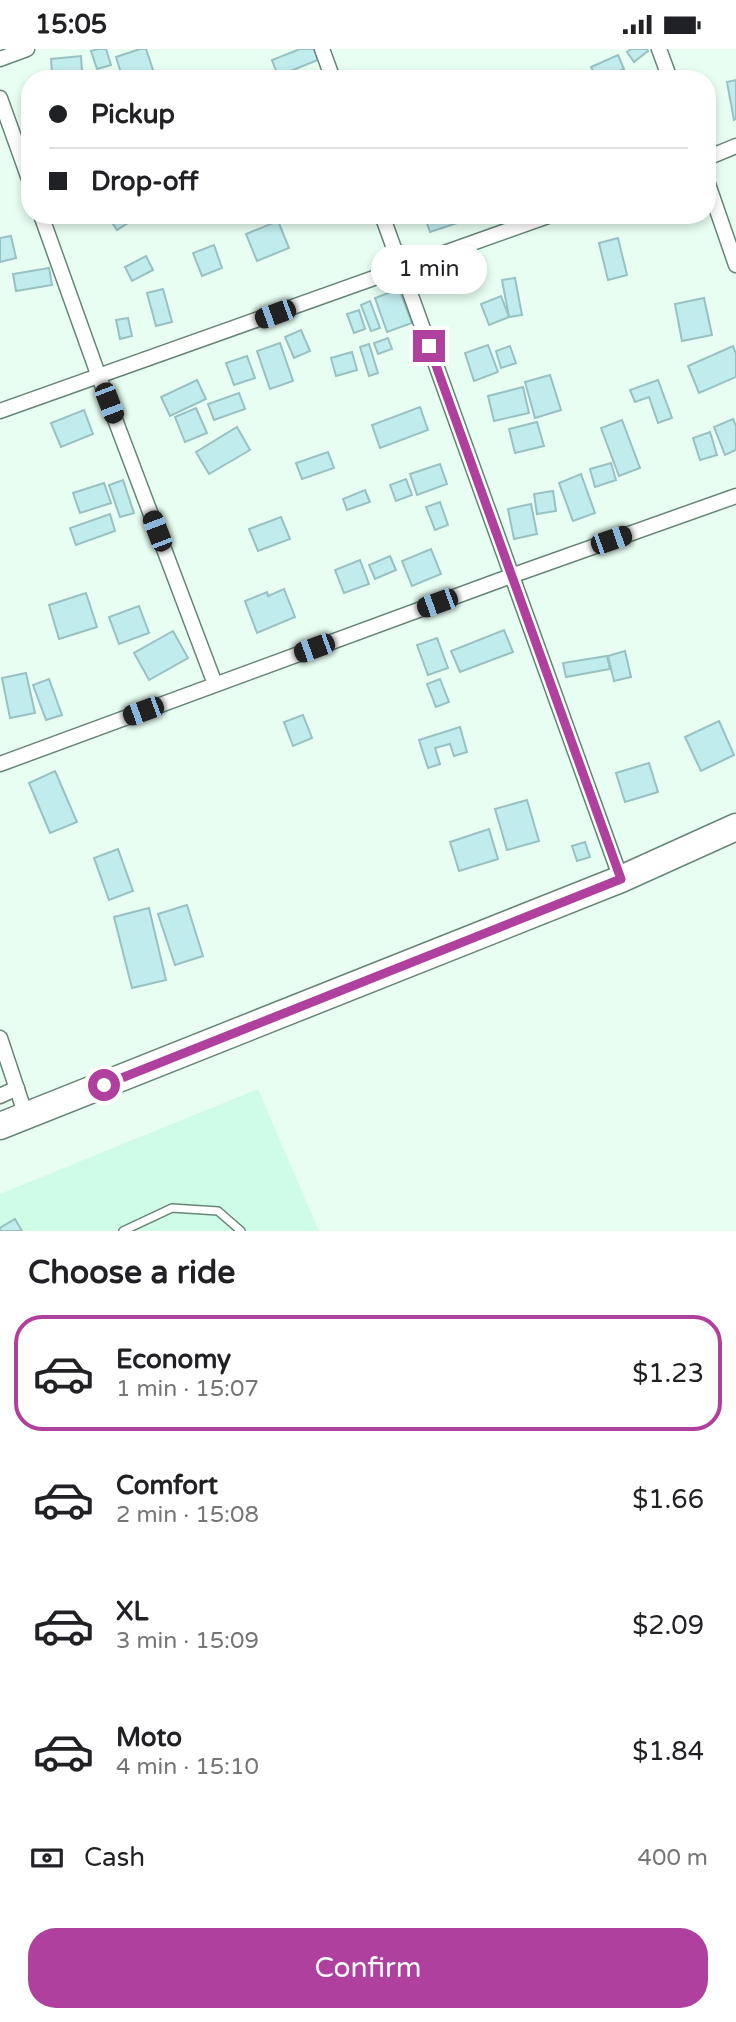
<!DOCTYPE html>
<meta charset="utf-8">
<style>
:root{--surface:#fff;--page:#f6f6f6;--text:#202124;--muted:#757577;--line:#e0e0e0;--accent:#af409e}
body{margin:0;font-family:"Varela Round",sans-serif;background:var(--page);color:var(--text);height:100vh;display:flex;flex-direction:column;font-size:26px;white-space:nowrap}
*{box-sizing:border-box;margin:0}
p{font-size:23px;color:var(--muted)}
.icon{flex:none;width:38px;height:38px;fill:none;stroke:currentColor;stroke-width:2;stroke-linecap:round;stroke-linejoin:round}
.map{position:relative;height:1182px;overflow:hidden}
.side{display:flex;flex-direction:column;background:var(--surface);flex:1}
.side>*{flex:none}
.hud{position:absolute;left:21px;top:21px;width:695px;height:154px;border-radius:28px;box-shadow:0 4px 10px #0003;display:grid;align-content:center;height:154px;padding:0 28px;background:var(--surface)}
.end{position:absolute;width:32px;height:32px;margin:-16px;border:9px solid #af409e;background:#fff;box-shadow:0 0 0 4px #fff}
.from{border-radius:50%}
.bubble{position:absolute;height:49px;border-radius:24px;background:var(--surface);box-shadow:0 4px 10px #0003;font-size:23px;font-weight:600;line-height:49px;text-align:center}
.car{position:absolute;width:21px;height:42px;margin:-21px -10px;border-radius:9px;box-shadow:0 0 5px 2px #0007;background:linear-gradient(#222 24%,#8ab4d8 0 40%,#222 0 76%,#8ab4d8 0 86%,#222 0)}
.hud b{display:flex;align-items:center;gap:24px;height:66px;font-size:26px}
.hud b+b{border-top:2px solid var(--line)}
.hud i{width:18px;height:18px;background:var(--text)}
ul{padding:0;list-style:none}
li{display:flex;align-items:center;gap:21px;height:116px;margin:0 14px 10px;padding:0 14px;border:4px solid transparent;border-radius:28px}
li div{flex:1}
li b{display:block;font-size:26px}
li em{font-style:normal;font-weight:600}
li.on{border-color:var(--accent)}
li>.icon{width:63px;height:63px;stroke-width:1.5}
h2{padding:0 28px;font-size:32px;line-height:84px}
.pay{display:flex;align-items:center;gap:18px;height:77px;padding:0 28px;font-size:26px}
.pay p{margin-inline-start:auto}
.button{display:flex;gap:14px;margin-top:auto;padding:14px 28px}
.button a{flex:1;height:80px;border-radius:28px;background:var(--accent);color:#fff;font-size:28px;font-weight:600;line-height:80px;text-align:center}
.status{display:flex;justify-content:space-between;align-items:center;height:49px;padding:0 35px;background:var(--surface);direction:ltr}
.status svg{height:19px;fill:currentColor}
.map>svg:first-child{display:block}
</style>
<div class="status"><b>15:05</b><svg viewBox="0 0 49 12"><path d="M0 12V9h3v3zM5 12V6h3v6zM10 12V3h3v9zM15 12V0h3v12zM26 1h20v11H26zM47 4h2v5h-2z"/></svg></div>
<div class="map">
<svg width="736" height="1182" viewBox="0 0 736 1182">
<rect width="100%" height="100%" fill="#e8fef3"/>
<path fill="#cffce6" d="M258 1040 319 1182H0V1145Z"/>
<g fill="#c1eced" stroke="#98c1c2" stroke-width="2">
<path d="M98 0H106L111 16 97 20 91 2Z"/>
<path d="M140 0H146L156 30H123L116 8Z"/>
<path d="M300 0H314L318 11 278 27 272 11Z"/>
<path d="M631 0H647L648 2 634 13 627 3Z"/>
<path d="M618 6 624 20 604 30H597L591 18Z"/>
<path d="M81 7 82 22 52 25 51 10Z"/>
<path d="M736 31V70L734 71 727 33Z"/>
<path d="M107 166H140L117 181Z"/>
<path d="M424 166H461L463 172 430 183Z"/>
<path d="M278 172 289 199 257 212 246 185Z"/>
<path d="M11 187 16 209 0 213V189Z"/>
<path d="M618 189 627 226 608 231 599 194Z"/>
<path d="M214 196 222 219 202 227 193 204Z"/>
<path d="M146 207 153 221 132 232 125 218Z"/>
<path d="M49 219 52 236 16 242 13 225Z"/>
<path d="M515 229 522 266 509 268 502 231Z"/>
<path d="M163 240 172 273 156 277 147 244Z"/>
<path d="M399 240 412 274 387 283 375 249Z"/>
<path d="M501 247 509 268 489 276 481 255Z"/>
<path d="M704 249 712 286 682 292 675 255Z"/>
<path d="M370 252 380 279 371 282 361 256Z"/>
<path d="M359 261 365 280 354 284 347 265Z"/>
<path d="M128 269 132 287 120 290 116 271Z"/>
<path d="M301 281 310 302 294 309 285 288Z"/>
<path d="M388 289 392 300 378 305 374 294Z"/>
<path d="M280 294 293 332 270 340 257 302Z"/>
<path d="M369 295 378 324 369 327 360 298Z"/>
<path d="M488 296 498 323 474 332 465 304Z"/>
<path d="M510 297 516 314 501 319 496 302Z"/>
<path d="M733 297 736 305V328L699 344 688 317Z"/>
<path d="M352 303 357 321 336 327 331 309Z"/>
<path d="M247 307 255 329 234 336 226 314Z"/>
<path d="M550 326 561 361 535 369 525 333Z"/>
<path d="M197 331 206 350 170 367 161 348Z"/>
<path d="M658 331 672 369 658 374 649 348 635 353 630 341Z"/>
<path d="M523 338 529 364 494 372 488 347Z"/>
<path d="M239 344 245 360 214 371 208 355Z"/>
<path d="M420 358 428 381 380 399 372 376Z"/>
<path d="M196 359 207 384 185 393 175 368Z"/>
<path d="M84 361 93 385 61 398 51 374Z"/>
<path d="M733 370 736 377V401L725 406 714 378Z"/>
<path d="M622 371 640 419 619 427 601 379Z"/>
<path d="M537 373 544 397 515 404 509 380Z"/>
<path d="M237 378 250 401 209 425 196 403Z"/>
<path d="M710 383 717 406 700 411 693 389Z"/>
<path d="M328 403 334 419 302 430 296 414Z"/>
<path d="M611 414 616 431 595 438 590 420Z"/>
<path d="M440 415 447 435 417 446 410 425Z"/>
<path d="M581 425 595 464 573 472 559 434Z"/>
<path d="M406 430 412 446 396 452 390 436Z"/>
<path d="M123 431 134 464 120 468 109 436Z"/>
<path d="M104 434 111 454 80 464 73 444Z"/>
<path d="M365 441 370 453 347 461 343 450Z"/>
<path d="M553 442 556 462 537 465 534 445Z"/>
<path d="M440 453 448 476 435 481 426 458Z"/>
<path d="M531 455 537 485 514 490 508 460Z"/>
<path d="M110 465 115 482 76 496 70 479Z"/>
<path d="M281 468 290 490 258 502 249 480Z"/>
<path d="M431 500 441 525 412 537 402 512Z"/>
<path d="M390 507 396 521 375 530 369 516Z"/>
<path d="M360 511 369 535 344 544 335 521Z"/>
<path d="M284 540 295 568 257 584 245 552 267 543 268 547Z"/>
<path d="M86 544 97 578 59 590 49 556Z"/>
<path d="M139 557 149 584 119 595 109 568Z"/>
<path d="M504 581 513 603 460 623 451 602Z"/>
<path d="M173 582 188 609 149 631 134 604Z"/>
<path d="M437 589 448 619 428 626 417 596Z"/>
<path d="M625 602 631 628 614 632 608 607Z"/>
<path d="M607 607 610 620 566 628 563 614Z"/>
<path d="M26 624 35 664 10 669 2 629Z"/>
<path d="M49 630 62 666 46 671 33 636Z"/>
<path d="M440 630 449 653 436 658 427 635Z"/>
<path d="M303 666 312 689 293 697 284 673Z"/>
<path d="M719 672 734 706 701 722 685 688Z"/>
<path d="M460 678 467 703 454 707 450 695 435 699 440 715 428 719 419 691Z"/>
<path d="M649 714 658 743 625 753 616 724Z"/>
<path d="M55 722 77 773 50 784 29 734Z"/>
<path d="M527 751 539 792 507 801 495 760Z"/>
<path d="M489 780 498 810 459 822 450 793Z"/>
<path d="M585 793 590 808 577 812 572 797Z"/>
<path d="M118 800 133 842 109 851 94 809Z"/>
<path d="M187 856 203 907 175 916 158 865Z"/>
<path d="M149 859 166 931 132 939 114 868Z"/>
<path d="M15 1170 22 1182H0V1179Z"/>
</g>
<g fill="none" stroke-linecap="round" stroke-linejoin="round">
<defs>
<path id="lane" d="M123 1182 172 1159 218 1162 241 1182"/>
<g id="street">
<path d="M322 0 333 30"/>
<path d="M659 0 670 30"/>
<path d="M0 10 27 0"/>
<path d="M0 49 30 133"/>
<path d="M707 109 736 97"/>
<path d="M707 132 736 216"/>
<path d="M41 166 99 328 215 635"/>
<path d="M382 166 621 830"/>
<path d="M0 362 551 166"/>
<path d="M0 715 511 527 736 447"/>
<path d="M0 989 26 1067"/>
<path d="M0 1047 17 1039"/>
</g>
<path id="highway" d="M0 1077 621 830 736 778"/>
</defs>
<use href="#lane" stroke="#658677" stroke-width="10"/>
<use href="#street" stroke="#658677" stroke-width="17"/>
<use href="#highway" stroke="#658677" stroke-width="29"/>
<use href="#lane" stroke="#fff" stroke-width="7"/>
<use href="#street" stroke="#fff" stroke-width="14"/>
<use href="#highway" stroke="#fff" stroke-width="26"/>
</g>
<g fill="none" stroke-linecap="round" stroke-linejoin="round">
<path stroke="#af409e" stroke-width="9" d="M104 1036 621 830 429 297"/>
</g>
</svg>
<i class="end from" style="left:104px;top:1036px"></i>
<i class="end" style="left:429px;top:297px"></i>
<div class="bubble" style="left:371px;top:196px;width:116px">1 min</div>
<i class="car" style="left:275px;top:265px;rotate:250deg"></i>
<i class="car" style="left:109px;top:354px;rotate:159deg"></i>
<i class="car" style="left:157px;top:482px;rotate:339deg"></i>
<i class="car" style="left:611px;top:491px;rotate:71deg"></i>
<i class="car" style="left:437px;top:554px;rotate:250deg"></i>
<i class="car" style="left:314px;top:599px;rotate:250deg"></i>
<i class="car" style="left:143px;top:662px;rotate:250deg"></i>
<div class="hud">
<b><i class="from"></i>Pickup</b>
<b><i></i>Drop-off</b>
</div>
</div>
<section class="side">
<h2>Choose a ride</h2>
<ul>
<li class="on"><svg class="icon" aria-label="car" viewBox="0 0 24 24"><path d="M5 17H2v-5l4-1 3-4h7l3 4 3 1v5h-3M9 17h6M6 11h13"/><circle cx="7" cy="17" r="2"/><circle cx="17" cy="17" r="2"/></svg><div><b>Economy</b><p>1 min · 15:07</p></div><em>$1.23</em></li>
<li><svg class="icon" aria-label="car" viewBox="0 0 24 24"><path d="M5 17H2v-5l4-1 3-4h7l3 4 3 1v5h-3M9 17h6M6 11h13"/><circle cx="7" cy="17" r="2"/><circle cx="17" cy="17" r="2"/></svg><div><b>Comfort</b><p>2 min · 15:08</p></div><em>$1.66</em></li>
<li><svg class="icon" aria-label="car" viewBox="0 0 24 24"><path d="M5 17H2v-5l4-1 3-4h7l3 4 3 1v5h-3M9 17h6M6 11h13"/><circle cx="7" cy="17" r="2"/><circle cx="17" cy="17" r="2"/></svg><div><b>XL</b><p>3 min · 15:09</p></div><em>$2.09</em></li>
<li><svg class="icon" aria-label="car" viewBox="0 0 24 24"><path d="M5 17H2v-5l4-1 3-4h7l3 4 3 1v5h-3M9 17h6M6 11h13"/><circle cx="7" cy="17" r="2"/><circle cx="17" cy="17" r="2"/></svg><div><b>Moto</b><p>4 min · 15:10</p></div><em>$1.84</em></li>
</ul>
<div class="pay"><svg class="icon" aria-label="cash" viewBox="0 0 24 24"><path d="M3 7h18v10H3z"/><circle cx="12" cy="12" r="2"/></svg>Cash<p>400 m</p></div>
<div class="button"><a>Confirm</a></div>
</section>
